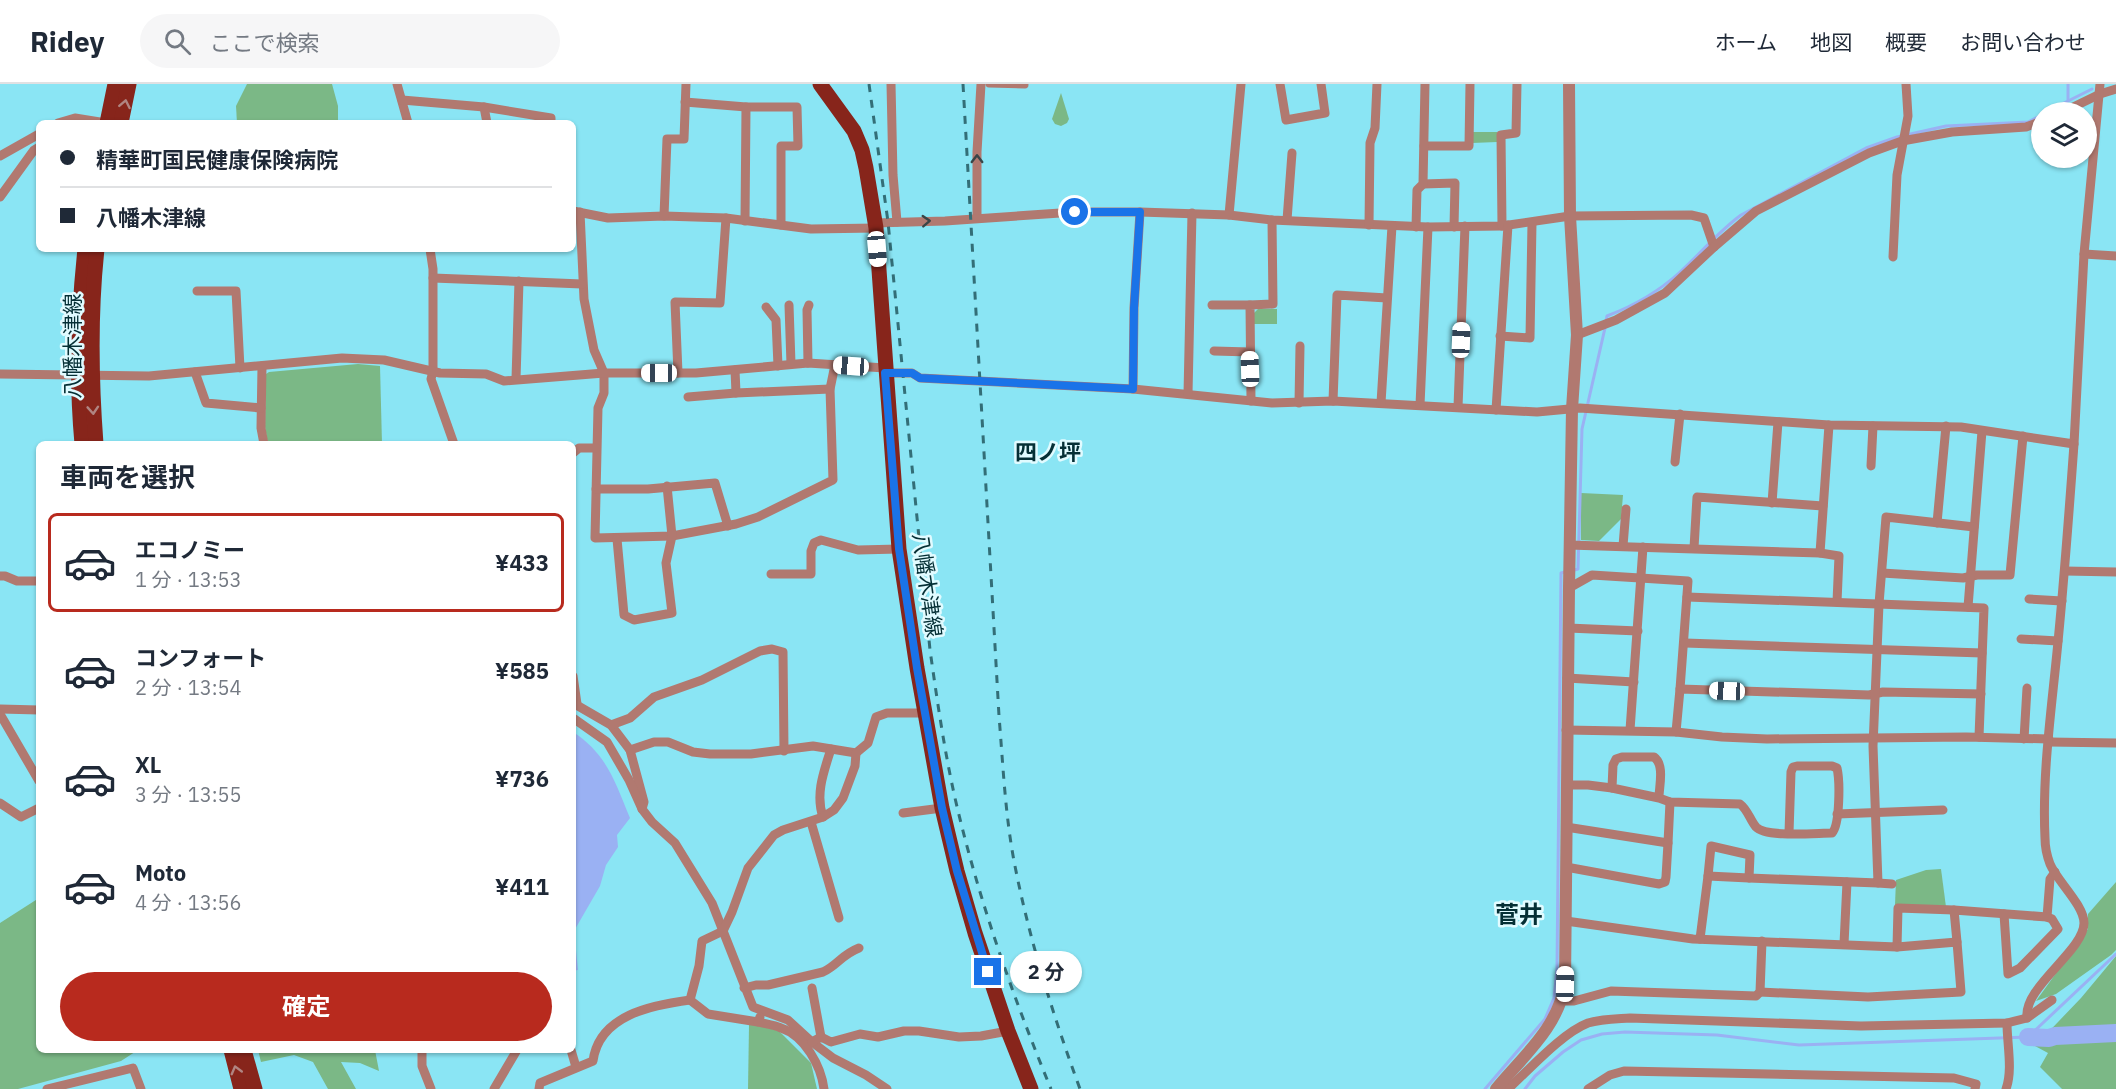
<!DOCTYPE html>
<html lang="ja">
<meta charset="utf-8">
<style>
:root{--surface:#fff;--page:#f6f6f7;--text:#1f2937;--muted:#747a83;--line:#e0e1e3;--accent:#b82a1e}
body{margin:0;font-family:"IBM Plex Sans","Noto Sans JP",sans-serif;background:var(--page);color:var(--text);height:100vh;display:flex;flex-direction:column;font-size:22px;white-space:nowrap}
*{box-sizing:border-box;margin:0}
p{font-size:20px;color:var(--muted)}
.icon{flex:none;width:33px;height:33px;fill:none;stroke:currentColor;stroke-width:2;stroke-linecap:round;stroke-linejoin:round}
.map{position:relative;flex:1;overflow:hidden}
.side{position:absolute;left:36px;top:357px;width:540px;height:612px;display:flex;flex-direction:column;background:var(--surface);border-radius:9px;box-shadow:0 2px 4px #0004}
.side>*{flex:none}
.hud{position:absolute;left:36px;top:36px;width:540px;height:132px;border-radius:9px;box-shadow:0 2px 4px #0004;display:grid;align-content:center;height:132px;padding:0 24px;background:var(--surface)}
.controls{position:absolute;left:2031px;top:18px;display:grid;gap:12px}
.controls a{display:grid;place-items:center;width:66px;height:66px;border-radius:50%;background:var(--surface);box-shadow:0 2px 4px #0004;font-size:30px}
.end{position:absolute;width:27px;height:27px;margin:-14px;border:8px solid #1a73e8;background:#fff;box-shadow:0 0 0 3px #fff}
.from{border-radius:50%}
.bubble{position:absolute;height:42px;border-radius:21px;background:var(--surface);box-shadow:0 2px 4px #0004;font-size:20px;font-weight:700;line-height:42px;text-align:center}
.car{position:absolute;width:18px;height:36px;margin:-18px -9px;border-radius:8px;box-shadow:0 0 4px 2px #0007;background:linear-gradient(#fff 24%,#345 0 40%,#fff 0 76%,#345 0 86%,#fff 0)}
.hud b{display:flex;align-items:center;gap:21px;height:57px;font-size:22px}
.hud b+b{border-top:2px solid var(--line)}
.hud i{width:15px;height:15px;background:var(--text)}
ul{padding:0;list-style:none}
li{display:flex;align-items:center;gap:18px;height:99px;margin:0 12px 9px;padding:0 12px;border:3px solid transparent;border-radius:9px}
li div{flex:1}
li b{display:block;font-size:22px}
li em{font-style:normal;font-weight:700}
li.selected{border-color:var(--accent)}
li>.icon{width:54px;height:54px;stroke-width:1.5}
h2{padding:0 24px;font-size:27px;line-height:72px}
.button{display:flex;gap:12px;margin-top:auto;padding:12px 24px}
.button a{flex:1;height:69px;border-radius:36px;background:var(--accent);color:#fff;font-size:24px;font-weight:700;line-height:69px;text-align:center}
header{display:flex;align-items:center;gap:36px;box-sizing:border-box;height:84px;padding:0 30px;background:var(--surface);border-bottom:2px solid var(--line)}
header strong{font-size:28px}
nav{display:flex;gap:33px;margin-inline-start:auto;font-size:21px}
.search{width:420px;height:54px;background:var(--page);display:flex;align-items:center;gap:15px;box-sizing:border-box;padding:0 21px;border-radius:33px;color:var(--muted);font-size:22px}
.map>svg:first-child{display:block}
</style>
<header>
<strong>Ridey</strong>
<div class="search"><svg class="icon" aria-label="search" viewBox="0 0 24 24"><circle cx="10" cy="10" r="6"/><path d="M15 15l6 6"/></svg>ここで検索</div>
<nav><a>ホーム</a><a>地図</a><a>概要</a><a>お問い合わせ</a></nav>
</header>
<div class="map">
<svg width="2116" height="1005" viewBox="0 0 2116 1005">
<rect width="100%" height="100%" fill="#8ae5f4"/>
<g fill="#7bb886">
<path d="M247 0H332L338 22V39H237L236 22Z"/>
<path d="M1061 9 1069 35 1067 39 1061 42 1055 40 1052 35Z"/>
<path d="M1472 48H1497V58L1472 59Z"/>
<path d="M1258 225H1277V240H1254L1253 230Z"/>
<path d="M358 280 380 282 382 360H268L265 343 266 290 269 288Z"/>
<path d="M1581 409 1623 411 1621 435 1599 457 1581 456Z"/>
<path d="M1941 785 1946 823 1895 821 1896 796 1926 786Z"/>
<path d="M2116 798V866L2111 871 2056 910 2036 917 2088 845V830Z"/>
<path d="M39 814V966H138L121 977 18 1005H0V839Z"/>
<path d="M2116 872V1005H2062L2040 983 2048 969 2035 962 2081 914Z"/>
<path d="M754 940 779 947 811 979 817 1005H748L749 941Z"/>
<path d="M258 966H375L379 987 360 979 341 978 356 1005H328L313 978 294 971 261 978Z"/>
</g>
<path fill="#9ab1f3" d="M573 648C607 670 615 698 630 734L617 751 618 763 606 781 600 802 574 847 578 886 573 887Z"/>
<g fill="none" stroke-linecap="round" stroke-linejoin="round">
<g stroke="#9ab1f3" stroke-width="3">
<path d="M2068 0V16"/>
<path d="M2046 28 2092 5"/>
<path d="M1606 237 1607 232C1633 222 1658 208 1679 189 1700 170 1718 148 1741 131L1866 64 1897 53 1946 42 2028 38 2042 31"/>
<path d="M1571 487 1578 485 1582 345 1605 244"/>
<path d="M1485 1005 1545 935 1554 914 1557 885 1561 489 1565 488"/>
<path d="M1525 1005 1535 992 1563 968 1581 956 1602 950 1625 948 1717 951 1799 961 2028 953 2116 870"/>
</g>
<path stroke="#9ab1f3" stroke-width="18" d="M2028 953 2049 954 2055 952 2116 949"/>
<path stroke="#b17970" stroke-width="7" d="M989 0 1025 1"/>
<g stroke="#b17970" stroke-width="9">
<path d="M397 0 408 39"/>
<path d="M891 0 893 91 897 138"/>
<path d="M1280 0 1286 36 1325 29 1321 0"/>
<path d="M402 16 484 23 551 34V39"/>
<path d="M685 18 746 23H797L798 62H781V141"/>
<path d="M484 23 487 39"/>
<path d="M2063 28 2100 10 2116 5"/>
<path d="M58 39 75 34 106 39"/>
<path d="M1424 62H1469L1470 0"/>
<path d="M0 72 39 50"/>
<path d="M1423 100 1455 99 1454 143"/>
<path d="M0 113 34 66 39 63"/>
<path d="M573 127 608 134 664 132 726 134 811 145 876 144"/>
<path d="M580 128 584 215 594 266 604 289V309L598 324 595 454 672 452 736 440 758 433 833 396 830 305 835 281"/>
<path d="M1229 131 1241 0"/>
<path d="M664 132 667 55H684L686 0"/>
<path d="M977 133V68L981 0"/>
<path d="M1287 136 1292 69"/>
<path d="M745 137 746 23"/>
<path d="M875 139 945 137 1075 128H1140L1229 131 1272 136 1428 143 1502 142 1570 132 1691 131 1704 134 1714 163"/>
<path d="M1369 141 1370 59 1375 44 1377 0"/>
<path d="M1502 142 1501 51 1516 49 1517 0"/>
<path d="M1416 143 1417 106 1423 100 1425 0"/>
<path d="M430 165 433 185V287L431 295 454 360"/>
<path d="M2084 170 2116 172"/>
<path d="M1893 173 1897 91 1908 32 1906 0"/>
<path d="M433 194 582 200"/>
<path d="M197 207H236L240 284"/>
<path d="M789 221 791 280"/>
<path d="M1212 221H1250"/>
<path d="M766 223 776 236 778 282"/>
<path d="M1577 251 1616 236 1665 209 1714 163 1756 127 1869 69 1902 57 1952 48 2026 43 2042 37"/>
<path d="M1500 252 1530 254 1532 139"/>
<path d="M1214 267 1250 268"/>
<path d="M808 279 807 226 809 221"/>
<path d="M262 282 261 344 264 360"/>
<path d="M735 286 736 309"/>
<path d="M195 288 206 319 261 324"/>
<path d="M678 289 675 218 720 219 726 134"/>
<path d="M885 289H912L920 294 1133 305 1272 319 1333 317 1537 328 1580 324 1829 341 1961 343 2074 360 2084 170 2100 0"/>
<path d="M0 290 149 292 342 274 384 276 440 289 486 290 504 297 604 289H696L808 279 885 284"/>
<path d="M516 295 519 197"/>
<path d="M1133 305 1134 224 1140 128"/>
<path d="M1188 310 1192 129"/>
<path d="M688 313 736 309 830 305"/>
<path d="M1251 317 1250 221 1273 220 1272 136"/>
<path d="M1333 317 1337 211 1387 214"/>
<path d="M1299 319 1300 262"/>
<path d="M1381 319 1392 142"/>
<path d="M1420 321 1428 143"/>
<path d="M1458 323 1465 142"/>
<path d="M1496 326 1508 141"/>
<path d="M573 369 579 364H596"/>
<path d="M1675 378 1680 330"/>
<path d="M1871 382 1873 342"/>
<path d="M596 405H648L715 399 728 442"/>
<path d="M1772 419 1778 338"/>
<path d="M1937 439 1946 342"/>
<path d="M617 455 624 531 634 536 672 529 666 479 672 452 667 402"/>
<path d="M1569 461 1820 469 1839 472 1837 518"/>
<path d="M1623 462 1626 425"/>
<path d="M1694 464 1697 413 1823 422"/>
<path d="M1820 469 1829 341"/>
<path d="M2065 487 2116 488"/>
<path d="M1882 489 1963 494 1977 491H2010L2023 352"/>
<path d="M771 490H811V467L814 459 821 456 858 466 899 465"/>
<path d="M0 492H5L17 497H39"/>
<path d="M1569 504 1592 491 1688 497 1680 605"/>
<path d="M1687 513 1984 524 1979 653"/>
<path d="M2029 515 2062 517"/>
<path d="M1968 523 1982 347"/>
<path d="M1568 544 1638 547"/>
<path d="M2021 555 2058 557"/>
<path d="M1685 559 1982 569"/>
<path d="M573 592 577 620"/>
<path d="M1567 594 1634 598"/>
<path d="M573 619 611 641 630 666 644 718 642 725"/>
<path d="M0 625 39 626"/>
<path d="M0 630 39 697"/>
<path d="M573 634 607 658 629 696 642 725 652 738 675 759 712 819 753 923 788 936 812 958 833 974 866 991 887 1005"/>
<path d="M611 641 630 634 654 613 702 596 760 567 772 565 783 568 784 667"/>
<path d="M1566 646 1676 648 1722 653 1767 655 1966 653 2049 655"/>
<path d="M1630 646 1643 463"/>
<path d="M1676 648 1680 605 1869 611 1883 608 1981 610"/>
<path d="M2024 655 2027 604"/>
<path d="M2049 658 2116 659"/>
<path d="M630 666 654 658H668L693 668 710 670H751L813 662 856 669 868 659 876 633 887 629H925"/>
<path d="M1566 701H1588L1612 704"/>
<path d="M1659 714 1612 704 1613 681 1616 675 1622 673H1654C1665 681 1659 702 1659 714L1670 718 1740 720C1748 726 1750 736 1756 743 1766 754 1816 749 1832 749 1840 741 1840 697 1837 684L1832 682H1797L1793 683 1791 688 1789 749"/>
<path d="M0 719 21 733 39 724"/>
<path d="M903 729 942 724"/>
<path d="M1837 730 1943 726"/>
<path d="M823 733C815 710 824 687 831 665"/>
<path d="M811 738 839 834"/>
<path d="M1566 743 1668 759 1670 718"/>
<path d="M1566 783 1659 800 1665 798 1666 793 1668 759"/>
<path d="M1708 792 1711 762 1750 771 1749 794 1878 799 1873 662 1879 520 1886 433 1974 443"/>
<path d="M1878 799 1892 800"/>
<path d="M2004 830 2008 890 2020 884 2058 845 2052 835 2047 833 2050 795 2055 788"/>
<path d="M1566 837 1693 855 1897 863 1898 824 1954 826"/>
<path d="M1700 855 1708 792 1749 794"/>
<path d="M1957 858 1954 826 2047 833"/>
<path d="M1844 860 1847 798"/>
<path d="M744 904 756 901H768L823 888C838 881 841 871 859 864"/>
<path d="M812 904 821 953"/>
<path d="M1760 908 1868 913 1961 908 1957 858 1897 863"/>
<path d="M690 916 708 930 758 938 760 933"/>
<path d="M1562 917H1574L1611 907 1756 912 1760 908 1762 857"/>
<path d="M2027 934C2023 903 2084 867 2084 839 2084 821 2057 797 2050 780 2047 772 2045 762 2045 754 2042 692 2051 629 2057 568 2064 499 2069 429 2074 360"/>
<path d="M758 938C766 940 774 941 781 944 805 952 821 982 824 1005"/>
<path d="M812 958 821 953 831 958 860 950 878 953 904 947H919L959 953 981 952 1008 947"/>
<path d="M422 966V982L431 1005"/>
<path d="M571 966 576 983"/>
<path d="M47 1005 133 984 141 1005"/>
<path d="M494 1005 517 966"/>
<path d="M539 1005 540 999 593 977C599 931 652 921 690 916L699 882 702 857 723 847 732 828 748 784 774 751 783 746 823 733 834 726 843 714 855 682 856 669"/>
<path d="M1508 1005C1529 986 1562 949 1588 939 1601 935 1616 935 1630 934L1861 942 2007 939 2027 934 2052 916"/>
<path d="M1588 1005 1610 991 1624 987 1954 994 1976 1000 1975 1005"/>
<path d="M2006 1005C2013 986 2007 960 2007 939"/>
</g>
<path stroke="#b17970" stroke-width="12" d="M1496 1005C1523 972 1558 944 1565 900L1569 504 1572 325 1577 251 1570 132 1569 0"/>
<g stroke="#87251b" stroke-width="15">
<path d="M820 0 854 47 862 66 866 84 876 144 899 465 917 584 942 724 957 787 975 849 1008 947 1031 1005"/>
<path d="M107 39 115 0"/>
<path d="M121 39 129 0"/>
<path d="M82 360C76 295 78 230 85 165"/>
<path d="M96 360C91 294 90 230 97 165"/>
<path d="M231 966 241 1005"/>
<path d="M244 966 255 1005"/>
</g>
<g stroke="#336e77" stroke-width="3" stroke-dasharray="8 8" stroke-linecap="butt">
<path d="M869 0 888 138 930 566C937 615 944 665 955 714 978 814 1012 910 1051 1005"/>
<path d="M963 0 999 632C1003 680 1005 729 1014 777 1029 855 1053 931 1080 1005"/>
</g>
</g>
<defs><path id="oneway-chevron" d="M-2-3.5L2.5 0L-2 3.5" fill="none" stroke-width="1.6" stroke-linecap="round" stroke-linejoin="round" transform="scale(1.5)"/></defs>
<g stroke="#b08582">
<use href="#oneway-chevron" transform="translate(125 20) rotate(-79)"/>
<use href="#oneway-chevron" transform="translate(93 326) rotate(86)"/>
<use href="#oneway-chevron" transform="translate(236 986) rotate(-105)"/>
</g>
<g stroke="#394547">
<use href="#oneway-chevron" transform="translate(977 75) rotate(-90)"/>
<use href="#oneway-chevron" transform="translate(926 137) rotate(-3)"/>
</g>
<g fill="none" stroke-linecap="round" stroke-linejoin="round">
<path stroke="#1a73e8" stroke-width="8" d="M988 888 957 787 942 724 917 584 899 465 885 289H912L920 294 1133 305 1134 224 1140 128H1075"/>
</g>
<g text-anchor="middle" stroke-width="5" stroke-linejoin="round" paint-order="stroke">
<g font-size="21" fill="#052f35" stroke="#e1fbff">
<text transform="translate(73 262) rotate(-90)" y="7">八幡木津線</text>
<text transform="translate(927 501) rotate(82)" y="7">八幡木津線</text>
</g>
<g font-size="22" font-weight="bold" fill="#052f35" stroke="#e1fbff">
<text x="1048" y="376">四ノ坪</text>
</g>
<g font-size="24" font-weight="bold" fill="#052f35" stroke="#e1fbff">
<text x="1519" y="839">菅井</text>
</g>
</g>
</svg>
<div class="controls">
<a><svg class="icon" aria-label="layers" viewBox="0 0 24 24"><path d="M12 4l9 5-9 5-9-5zM3 14l9 5 9-5"/></svg></a>
</div>
<i class="end from" style="left:1075px;top:128px"></i>
<i class="end" style="left:988px;top:888px"></i>
<div class="bubble" style="left:1010px;top:867px;width:72px">2 分</div>
<i class="car" style="left:877px;top:165px;rotate:175deg"></i>
<i class="car" style="left:1461px;top:256px;rotate:2deg"></i>
<i class="car" style="left:851px;top:282px;rotate:274deg"></i>
<i class="car" style="left:1250px;top:285px;rotate:358deg"></i>
<i class="car" style="left:659px;top:289px;rotate:270deg"></i>
<i class="car" style="left:1727px;top:607px;rotate:272deg"></i>
<i class="car" style="left:1565px;top:900px;rotate:1deg"></i>
<div class="hud">
<b><i class="from"></i>精華町国民健康保険病院</b>
<b><i></i>八幡木津線</b>
</div>
<section class="side">
<h2>車両を選択</h2>
<ul>
<li class="selected"><svg class="icon" aria-label="car" viewBox="0 0 24 24"><path d="M5 17H2v-5l4-1 3-4h7l3 4 3 1v5h-3M9 17h6M6 11h13"/><circle cx="7" cy="17" r="2"/><circle cx="17" cy="17" r="2"/></svg><div><b>エコノミー</b><p>1 分 · 13:53</p></div><em>¥433</em></li>
<li><svg class="icon" aria-label="car" viewBox="0 0 24 24"><path d="M5 17H2v-5l4-1 3-4h7l3 4 3 1v5h-3M9 17h6M6 11h13"/><circle cx="7" cy="17" r="2"/><circle cx="17" cy="17" r="2"/></svg><div><b>コンフォート</b><p>2 分 · 13:54</p></div><em>¥585</em></li>
<li><svg class="icon" aria-label="car" viewBox="0 0 24 24"><path d="M5 17H2v-5l4-1 3-4h7l3 4 3 1v5h-3M9 17h6M6 11h13"/><circle cx="7" cy="17" r="2"/><circle cx="17" cy="17" r="2"/></svg><div><b>XL</b><p>3 分 · 13:55</p></div><em>¥736</em></li>
<li><svg class="icon" aria-label="car" viewBox="0 0 24 24"><path d="M5 17H2v-5l4-1 3-4h7l3 4 3 1v5h-3M9 17h6M6 11h13"/><circle cx="7" cy="17" r="2"/><circle cx="17" cy="17" r="2"/></svg><div><b>Moto</b><p>4 分 · 13:56</p></div><em>¥411</em></li>
</ul>
<div class="button"><a>確定</a></div>
</section>
</div>
